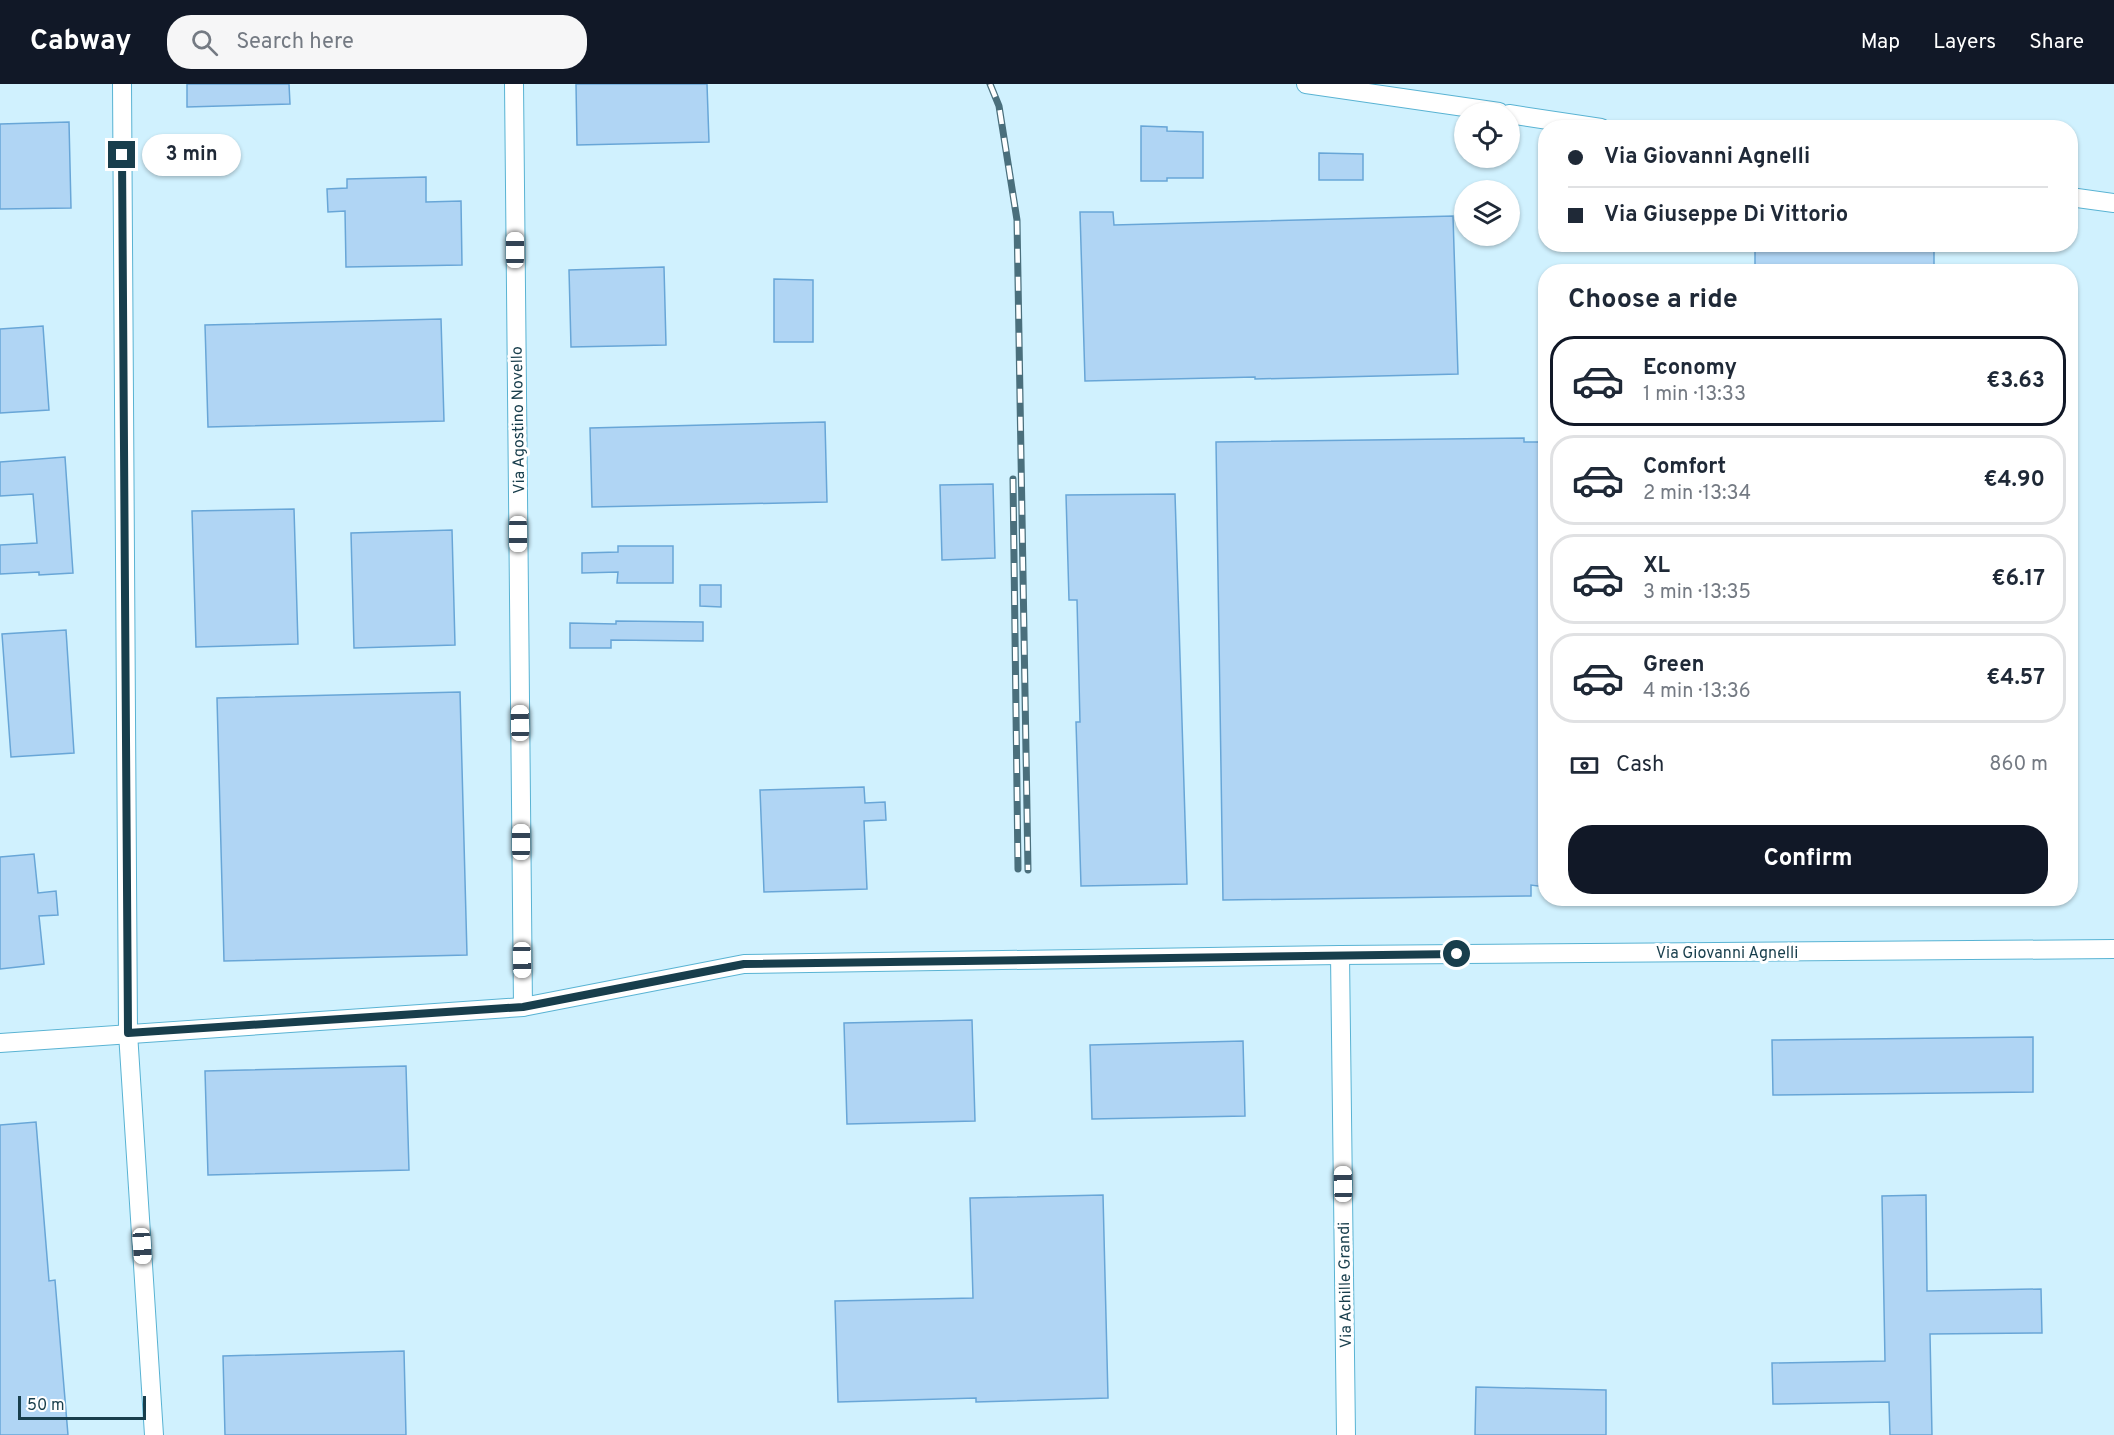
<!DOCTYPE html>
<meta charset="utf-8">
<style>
:root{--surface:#fff;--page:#f6f6f7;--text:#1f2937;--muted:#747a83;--line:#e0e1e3;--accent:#111827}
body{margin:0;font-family:Overpass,sans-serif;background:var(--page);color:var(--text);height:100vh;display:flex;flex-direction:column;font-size:22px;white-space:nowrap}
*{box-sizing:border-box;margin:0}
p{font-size:20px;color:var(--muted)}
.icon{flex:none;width:33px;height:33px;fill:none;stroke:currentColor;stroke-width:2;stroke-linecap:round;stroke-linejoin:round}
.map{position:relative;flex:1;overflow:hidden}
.panel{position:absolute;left:1538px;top:180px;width:540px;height:642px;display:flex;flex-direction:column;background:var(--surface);border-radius:24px;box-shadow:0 2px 4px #0004}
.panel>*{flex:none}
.top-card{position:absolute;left:1538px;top:36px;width:540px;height:132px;border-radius:24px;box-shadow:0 2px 4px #0004;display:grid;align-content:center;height:132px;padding:0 30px;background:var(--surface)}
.tools{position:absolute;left:1454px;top:18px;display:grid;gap:12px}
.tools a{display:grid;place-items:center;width:66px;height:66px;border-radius:50%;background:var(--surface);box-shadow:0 2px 4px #0004;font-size:30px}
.scale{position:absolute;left:18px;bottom:15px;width:128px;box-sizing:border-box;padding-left:6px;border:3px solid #183e4c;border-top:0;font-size:16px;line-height:21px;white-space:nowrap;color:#183e4c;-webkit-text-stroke:4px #fff;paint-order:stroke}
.end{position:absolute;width:27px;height:27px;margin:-14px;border:8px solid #183e4c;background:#fff;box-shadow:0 0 0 3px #fff}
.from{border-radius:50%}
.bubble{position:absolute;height:42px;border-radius:21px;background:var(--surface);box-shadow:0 2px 4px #0004;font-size:20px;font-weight:700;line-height:42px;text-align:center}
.car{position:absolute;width:18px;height:36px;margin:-18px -9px;border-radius:8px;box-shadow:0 0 4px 2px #0007;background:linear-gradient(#fff 24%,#345 0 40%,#fff 0 76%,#345 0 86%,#fff 0)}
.top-card b{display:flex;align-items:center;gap:21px;height:57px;font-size:22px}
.top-card b+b{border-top:2px solid var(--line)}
.top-card i{width:15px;height:15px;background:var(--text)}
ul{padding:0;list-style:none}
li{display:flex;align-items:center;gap:18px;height:90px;margin:0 12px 9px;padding:0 18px;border:3px solid var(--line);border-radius:24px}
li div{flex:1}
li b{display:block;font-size:22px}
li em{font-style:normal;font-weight:700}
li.active{border-color:var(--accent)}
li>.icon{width:54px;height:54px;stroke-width:1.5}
h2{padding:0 30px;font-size:27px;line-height:72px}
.pay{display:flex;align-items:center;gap:15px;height:66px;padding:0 30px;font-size:22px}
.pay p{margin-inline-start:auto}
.button{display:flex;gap:12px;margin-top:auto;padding:12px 30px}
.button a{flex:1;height:69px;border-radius:24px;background:var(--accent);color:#fff;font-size:24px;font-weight:700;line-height:69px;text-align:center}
header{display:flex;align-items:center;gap:36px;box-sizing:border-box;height:84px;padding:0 30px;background:var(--accent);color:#fff}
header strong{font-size:28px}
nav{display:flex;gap:33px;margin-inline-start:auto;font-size:21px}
.search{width:420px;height:54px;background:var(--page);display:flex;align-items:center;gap:15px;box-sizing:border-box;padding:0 21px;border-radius:24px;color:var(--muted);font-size:22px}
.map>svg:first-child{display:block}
</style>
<header>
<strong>Cabway</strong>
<div class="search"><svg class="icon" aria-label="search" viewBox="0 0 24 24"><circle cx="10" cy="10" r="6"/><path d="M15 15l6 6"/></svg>Search here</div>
<nav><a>Map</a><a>Layers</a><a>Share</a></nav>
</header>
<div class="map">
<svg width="2114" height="1351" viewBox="0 0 2114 1351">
<rect width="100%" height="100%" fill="#d0f1fe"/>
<g fill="#b0d5f4" stroke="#68a6d7" stroke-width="1.5">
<path d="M187 0H289L290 20 187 23Z"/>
<path d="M576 0H707L709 58 577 61Z"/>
<path d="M69 38 71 124 0 125V40Z"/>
<path d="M1141 42 1167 43V47L1203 48V94H1167V97H1141Z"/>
<path d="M1319 69 1363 70V96H1319Z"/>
<path d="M426 93V118L461 117 462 181 346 183 345 127 328 128 327 105 347 104V95Z"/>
<path d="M1080 128H1113L1114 141 1453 132 1458 290 1255 295V293L1085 297Z"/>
<rect x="1755" y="160" width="179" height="28"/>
<path d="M664 183 666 261 571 263 569 186Z"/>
<path d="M774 195 813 196V258H774Z"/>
<path d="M441 235 444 337 208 343 205 241Z"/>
<path d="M43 242 49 326 0 329V245Z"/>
<path d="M825 338 827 418 592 423 590 344Z"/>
<path d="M1524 354V358H1545V803L1531 801V812L1223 816 1216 358Z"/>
<path d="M65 373 73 489 39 491V488L0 490V461L37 459 33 410 0 412V378Z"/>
<path d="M993 400 995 474 942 476 940 401Z"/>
<path d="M1175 410 1187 800 1081 802 1076 638H1080L1077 516H1069L1066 411Z"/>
<path d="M294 425 298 560 196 563 192 427Z"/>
<path d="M452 446 455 561 354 564 351 449Z"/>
<path d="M618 462H673V499H617L618 488 582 489V469L618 468Z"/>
<path d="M700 501H721V523L700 522Z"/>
<path d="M616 537 703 538V557L611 556V564H570V539L616 540Z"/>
<path d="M66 546 74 669 11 673 2 550Z"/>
<path d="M460 608 467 871 224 877 217 614Z"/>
<path d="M864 703 865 719 885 718 886 736 864 737 867 805 764 808 760 706Z"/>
<path d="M34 770 38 809 56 807 58 831 39 832 44 880 0 885V773Z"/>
<path d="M972 936 975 1037 847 1040 844 939Z"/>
<path d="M2033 953V1008L1773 1011 1772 956Z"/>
<path d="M1243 957 1245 1032 1092 1035 1090 961Z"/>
<path d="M406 982 409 1086 208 1091 205 987Z"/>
<path d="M36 1038 49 1197 55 1196 68 1351H0V1041Z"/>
<path d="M1103 1111 1108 1314 976 1318V1314L838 1318 835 1217 973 1214 970 1114Z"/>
<path d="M1926 1111 1927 1207 2041 1205 2042 1249 1930 1250 1932 1351H1890L1889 1318 1773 1320 1772 1279 1885 1277 1882 1112Z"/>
<path d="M404 1267 406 1351H225L223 1272Z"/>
<path d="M1476 1303 1606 1306V1351H1475Z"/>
</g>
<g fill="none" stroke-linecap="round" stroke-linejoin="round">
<defs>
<g id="minor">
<path d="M122 0 128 949 154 1351"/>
<path d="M514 0 523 923"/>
<path d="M1306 0 1499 28"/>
<path d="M1509 30 1601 44"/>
<path d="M2070 113 2114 119"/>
<path d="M1340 871 1346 1351"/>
<path d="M0 959 523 923 744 880 1340 871 2114 865"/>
</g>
</defs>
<use href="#minor" stroke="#59b3d3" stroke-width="20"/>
<use href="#minor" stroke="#fff" stroke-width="18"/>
<defs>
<g id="rail">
<path d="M990 0 999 22 1017 136 1028 786"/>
<path d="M1013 395 1018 785"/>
</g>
</defs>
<use href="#rail" stroke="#4a6f7c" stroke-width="7"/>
<use href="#rail" stroke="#fff" stroke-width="4.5" stroke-dasharray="14" stroke-linecap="butt"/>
</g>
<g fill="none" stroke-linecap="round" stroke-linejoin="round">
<path stroke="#183e4c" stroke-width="8" d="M122 71 128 949 523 923 744 880 1457 870"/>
</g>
<g text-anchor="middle" stroke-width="6" stroke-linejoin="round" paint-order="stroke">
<g font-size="16" fill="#183e4c" stroke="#fff">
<text transform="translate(517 336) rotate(-91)" y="6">Via Agostino Novello</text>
<text x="1727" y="874">Via Giovanni Agnelli</text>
<text transform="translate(1344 1201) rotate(-91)" y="6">Via Achille Grandi</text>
</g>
</g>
</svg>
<div class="tools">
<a><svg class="icon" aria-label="locate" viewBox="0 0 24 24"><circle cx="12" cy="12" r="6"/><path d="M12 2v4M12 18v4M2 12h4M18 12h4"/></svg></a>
<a><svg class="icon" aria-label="layers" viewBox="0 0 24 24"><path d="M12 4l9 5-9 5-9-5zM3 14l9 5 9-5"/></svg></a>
</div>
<div class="scale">50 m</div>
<i class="end from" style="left:1457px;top:870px"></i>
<i class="end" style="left:122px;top:71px"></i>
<div class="bubble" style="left:142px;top:50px;width:99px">3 min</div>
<i class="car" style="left:515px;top:166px;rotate:0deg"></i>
<i class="car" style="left:518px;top:450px;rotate:180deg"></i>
<i class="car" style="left:520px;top:639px;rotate:359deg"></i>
<i class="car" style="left:521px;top:758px;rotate:0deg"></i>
<i class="car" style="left:522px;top:876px;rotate:179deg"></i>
<i class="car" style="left:1343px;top:1100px;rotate:359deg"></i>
<i class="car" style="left:142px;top:1162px;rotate:176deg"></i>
<div class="top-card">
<b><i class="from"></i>Via Giovanni Agnelli</b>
<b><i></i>Via Giuseppe Di Vittorio</b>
</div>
<section class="panel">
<h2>Choose a ride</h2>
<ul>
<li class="active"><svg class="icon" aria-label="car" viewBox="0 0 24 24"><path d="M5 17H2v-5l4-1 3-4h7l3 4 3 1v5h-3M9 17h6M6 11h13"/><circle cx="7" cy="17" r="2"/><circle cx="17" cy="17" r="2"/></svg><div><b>Economy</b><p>1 min · 13:33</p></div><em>€3.63</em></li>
<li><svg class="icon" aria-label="car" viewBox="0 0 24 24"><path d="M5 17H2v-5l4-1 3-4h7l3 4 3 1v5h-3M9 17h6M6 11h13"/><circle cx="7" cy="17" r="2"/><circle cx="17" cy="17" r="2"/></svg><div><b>Comfort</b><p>2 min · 13:34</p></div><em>€4.90</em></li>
<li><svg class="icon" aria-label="car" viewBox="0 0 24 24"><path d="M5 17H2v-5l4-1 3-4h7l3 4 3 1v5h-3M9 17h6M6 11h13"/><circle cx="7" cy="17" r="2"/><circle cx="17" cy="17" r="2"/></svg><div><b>XL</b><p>3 min · 13:35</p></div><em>€6.17</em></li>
<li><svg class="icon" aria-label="car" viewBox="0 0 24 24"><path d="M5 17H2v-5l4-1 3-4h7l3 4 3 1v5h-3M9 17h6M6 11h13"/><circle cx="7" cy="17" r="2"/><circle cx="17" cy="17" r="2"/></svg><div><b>Green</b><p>4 min · 13:36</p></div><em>€4.57</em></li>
</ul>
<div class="pay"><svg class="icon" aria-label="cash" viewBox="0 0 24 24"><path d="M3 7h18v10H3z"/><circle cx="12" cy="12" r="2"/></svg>Cash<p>860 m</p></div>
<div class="button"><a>Confirm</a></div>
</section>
</div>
